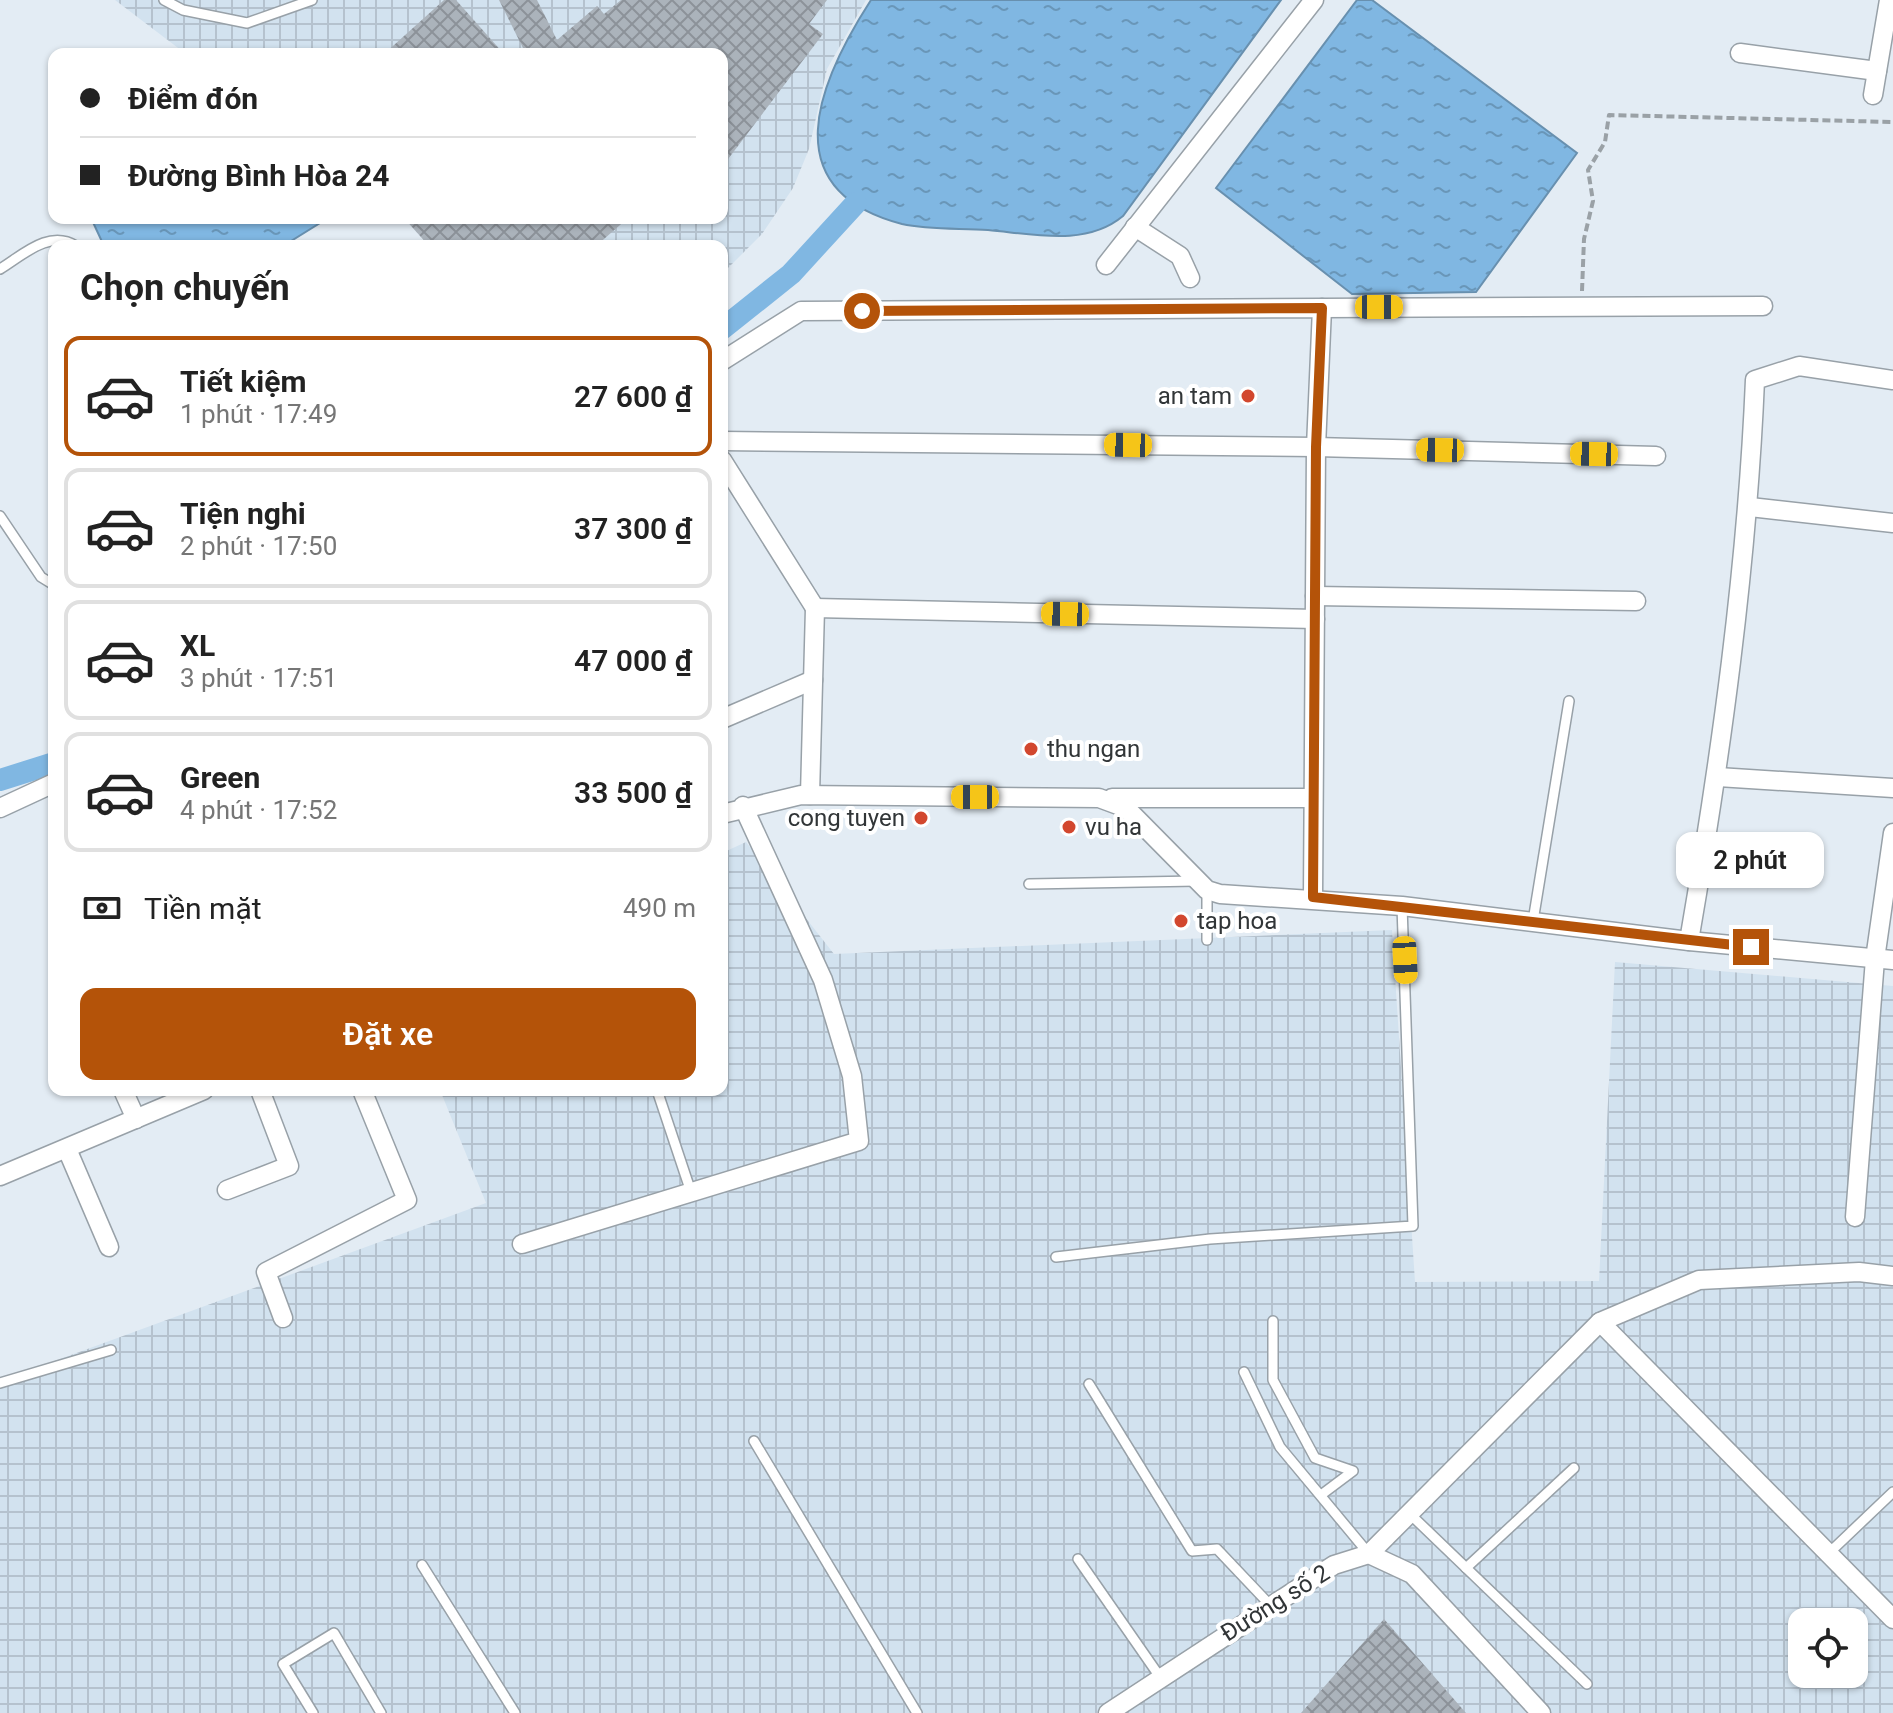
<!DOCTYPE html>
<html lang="vi">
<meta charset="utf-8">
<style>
:root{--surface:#fff;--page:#f2f2f2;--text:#222;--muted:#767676;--line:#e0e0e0;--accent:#b45309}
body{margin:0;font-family:Roboto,sans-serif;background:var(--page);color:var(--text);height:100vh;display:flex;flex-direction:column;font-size:30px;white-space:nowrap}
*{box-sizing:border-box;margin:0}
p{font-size:26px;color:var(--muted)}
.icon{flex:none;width:44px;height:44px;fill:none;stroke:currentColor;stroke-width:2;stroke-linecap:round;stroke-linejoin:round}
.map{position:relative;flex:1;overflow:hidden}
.details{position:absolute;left:48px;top:240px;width:680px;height:856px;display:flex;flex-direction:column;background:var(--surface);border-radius:16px;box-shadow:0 2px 6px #0004}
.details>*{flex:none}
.hud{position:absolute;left:48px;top:48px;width:680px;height:176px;border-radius:16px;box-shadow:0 2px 6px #0004;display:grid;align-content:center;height:176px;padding:0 32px;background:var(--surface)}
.buttons{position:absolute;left:1788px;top:1608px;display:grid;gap:16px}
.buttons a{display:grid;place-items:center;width:80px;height:80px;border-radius:16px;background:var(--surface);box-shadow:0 2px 6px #0004;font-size:40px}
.end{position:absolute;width:36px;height:36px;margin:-18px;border:10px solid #b45309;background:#fff;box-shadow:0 0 0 4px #fff}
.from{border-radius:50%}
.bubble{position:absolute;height:56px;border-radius:16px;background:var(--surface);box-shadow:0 2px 6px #0004;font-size:26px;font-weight:600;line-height:56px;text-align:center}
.car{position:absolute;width:24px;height:48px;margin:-24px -12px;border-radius:10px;box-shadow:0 0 6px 2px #0007;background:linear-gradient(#f5c518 24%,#345 0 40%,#f5c518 0 76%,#345 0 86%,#f5c518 0)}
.hud b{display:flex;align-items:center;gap:28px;height:76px;font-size:30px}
.hud b+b{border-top:2px solid var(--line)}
.hud i{width:20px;height:20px;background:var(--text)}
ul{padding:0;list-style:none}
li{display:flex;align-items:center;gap:24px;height:120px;margin:0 16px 12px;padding:0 16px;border:4px solid var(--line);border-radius:16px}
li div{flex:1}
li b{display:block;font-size:30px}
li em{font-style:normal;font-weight:600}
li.active{border-color:var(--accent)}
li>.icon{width:72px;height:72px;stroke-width:1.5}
h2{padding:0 32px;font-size:36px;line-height:96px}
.pay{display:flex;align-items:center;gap:20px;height:88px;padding:0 32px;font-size:30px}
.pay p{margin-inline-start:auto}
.cta{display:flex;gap:16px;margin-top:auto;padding:16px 32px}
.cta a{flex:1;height:92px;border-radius:16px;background:var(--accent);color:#fff;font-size:32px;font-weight:600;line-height:92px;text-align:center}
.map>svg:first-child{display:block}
</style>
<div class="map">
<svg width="1893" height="1713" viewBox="0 0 1893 1713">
<defs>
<pattern id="industrial-grid" width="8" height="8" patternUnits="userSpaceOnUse" patternTransform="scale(2)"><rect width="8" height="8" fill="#d2e2ef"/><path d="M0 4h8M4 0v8" fill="none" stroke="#b5c2ce"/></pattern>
<pattern id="water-ripples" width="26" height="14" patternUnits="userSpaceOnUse" patternTransform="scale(2)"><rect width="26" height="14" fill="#80b7e2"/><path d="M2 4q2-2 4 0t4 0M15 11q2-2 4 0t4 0" fill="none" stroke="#6996b8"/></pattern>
<pattern id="building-cross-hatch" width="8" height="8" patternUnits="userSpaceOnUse" patternTransform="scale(2)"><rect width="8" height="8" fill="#abb3bb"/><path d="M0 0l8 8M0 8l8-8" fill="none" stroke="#8c9299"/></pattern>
</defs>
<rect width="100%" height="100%" fill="#e3ecf4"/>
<g fill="url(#industrial-grid)" fill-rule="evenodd">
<path d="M115 0H866L827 69 809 149 793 188 762 234 722 274V246H429L404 218H722V54H186Z"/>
<path d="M746 842 834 954 1392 930 1415 1282 1599 1281 1615 962 1893 986V1713H0V1381L486 1203 440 1090H722V853ZM1802 1622H1854V1674H1802Z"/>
</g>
<g fill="url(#water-ripples)" stroke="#6890af" stroke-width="2">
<path d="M871 0H1281L1123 216C1086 247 1033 234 988 230 960 228 929 230 902 224 772 190 818 82 871 0Z"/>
<path d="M1357 0H1372L1577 153 1476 292 1352 294 1216 188Z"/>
<path d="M91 218H328L283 246H104Z"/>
</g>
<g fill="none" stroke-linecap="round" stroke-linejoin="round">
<g stroke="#80b7e2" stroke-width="22">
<path d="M722 329 791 274 856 203"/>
<path d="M0 780 54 763"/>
</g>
</g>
<g fill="url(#building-cross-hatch)">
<path d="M444 0H456L504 54H384Z"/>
<path d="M499 0H537L557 40 597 6 604 14 621 0H827L809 24 823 34 722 167V54H526Z"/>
<path d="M404 218H628L596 246H429Z"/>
<path d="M1384 1619 1466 1713H1301Z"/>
</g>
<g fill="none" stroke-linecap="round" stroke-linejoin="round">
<defs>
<g id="service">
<path d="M164 0 183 10 247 23 312 0"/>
<path d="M0 269C23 255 49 229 76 246"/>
<path d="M0 516 41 577 54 585"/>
<path d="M1029 884 1197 881"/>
<path d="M1533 921 1569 701"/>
<path d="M1207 940V890"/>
<path d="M657 1090 691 1192"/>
<path d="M1056 1257 1210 1239 1413 1226 1402 906"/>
<path d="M1273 1321V1380L1315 1458 1353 1471 1321 1495"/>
<path d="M1244 1372 1280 1447 1369 1554"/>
<path d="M0 1383 111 1350"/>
<path d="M1089 1384 1192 1551 1217 1549 1270 1605"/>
<path d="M754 1441 917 1713"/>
<path d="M1410 1514 1587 1684"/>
<path d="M1829 1553 1893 1492"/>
<path d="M1078 1559 1160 1677"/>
<path d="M422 1565 515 1713"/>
<path d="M1466 1568 1574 1468"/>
<path d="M313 1713 283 1664 334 1633 381 1713"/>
</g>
<g id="minor">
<path d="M1740 53 1877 71"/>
<path d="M1873 95 1889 0"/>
<path d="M1135 227 1180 256 1190 278"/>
<path d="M1106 265 1314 0"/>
<path d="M1322 308 1763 306"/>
<path d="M722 361 801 311 1322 308 1316 447 1313 897"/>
<path d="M722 441 1316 447 1656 456"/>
<path d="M722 460 815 608"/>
<path d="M1750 507 1893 523"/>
<path d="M1315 596 1636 601"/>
<path d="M722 719 813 680"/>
<path d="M1718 777 1893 788"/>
<path d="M810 795 815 608 1315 619"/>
<path d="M1112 798H1313"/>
<path d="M0 808 54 783"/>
<path d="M722 814 801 795 1099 798 1126 808 1207 890 1220 894 1402 906 1689 941 1893 960"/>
<path d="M1689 941C1721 755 1747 569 1755 380L1799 366 1893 380"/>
<path d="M123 1090 136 1119"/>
<path d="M67 1149 109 1247"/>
<path d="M0 1176 204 1090"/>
<path d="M227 1190 289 1166 260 1090"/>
<path d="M1855 1217 1875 959 1893 833"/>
<path d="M522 1244 859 1141 852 1076 823 980 743 806"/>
<path d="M283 1318 266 1272 407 1200 362 1090"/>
<path d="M1600 1322 1699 1280 1859 1272 1893 1276"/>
<path d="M1369 1554 1600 1322 1893 1619"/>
<path d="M1108 1713 1334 1565 1369 1554 1412 1574 1541 1713"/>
</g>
</defs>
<use href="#service" stroke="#98a1a8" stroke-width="12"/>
<use href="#minor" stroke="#98a1a8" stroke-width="21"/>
<path stroke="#9aa1a6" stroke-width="4" stroke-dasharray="8 4" stroke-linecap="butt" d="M1582 291 1584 239 1593 201 1588 170 1605 142 1609 115 1893 122"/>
<use href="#service" stroke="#fff" stroke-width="9"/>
<use href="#minor" stroke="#fff" stroke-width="18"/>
</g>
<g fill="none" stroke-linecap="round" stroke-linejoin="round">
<path stroke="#b45309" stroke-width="10" d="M862 311 1322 308 1316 447 1313 897 1751 947"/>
</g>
<g fill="#d2472e" stroke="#fff" stroke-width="3">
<circle cx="1248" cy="396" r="8"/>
<circle cx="1031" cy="749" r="8"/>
<circle cx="921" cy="818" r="8"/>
<circle cx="1069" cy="827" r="8"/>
<circle cx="1181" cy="921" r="8"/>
</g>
<g text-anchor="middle" stroke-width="8" stroke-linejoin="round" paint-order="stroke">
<g font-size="24" fill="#313537" stroke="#fff" text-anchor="start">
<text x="1232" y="404" text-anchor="end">an tam</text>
<text x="1047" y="757">thu ngan</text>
<text x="905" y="826" text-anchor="end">cong tuyen</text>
<text x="1085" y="835">vu ha</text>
<text x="1197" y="929">tap hoa</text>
</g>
<g font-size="24" fill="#313537" stroke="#fff">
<text transform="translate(1275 1603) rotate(-32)" y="8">Đường số 2</text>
</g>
</g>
</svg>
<div class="buttons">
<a><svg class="icon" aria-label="locate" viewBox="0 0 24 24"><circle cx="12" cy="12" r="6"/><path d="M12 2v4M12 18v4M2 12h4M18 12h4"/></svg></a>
</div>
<i class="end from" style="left:862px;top:311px"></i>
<i class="end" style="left:1751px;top:947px"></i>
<div class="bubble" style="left:1676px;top:832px;width:148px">2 phút</div>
<i class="car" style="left:1379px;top:307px;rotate:90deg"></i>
<i class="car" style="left:1128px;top:445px;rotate:271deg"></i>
<i class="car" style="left:1440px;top:450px;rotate:271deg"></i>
<i class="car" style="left:1594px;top:454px;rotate:271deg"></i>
<i class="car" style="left:1065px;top:614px;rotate:271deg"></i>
<i class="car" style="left:975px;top:797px;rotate:270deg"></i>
<i class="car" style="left:1405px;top:960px;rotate:177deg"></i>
<div class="hud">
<b><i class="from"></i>Điểm đón</b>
<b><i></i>Đường Bình Hòa 24</b>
</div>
<section class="details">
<h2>Chọn chuyến</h2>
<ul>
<li class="active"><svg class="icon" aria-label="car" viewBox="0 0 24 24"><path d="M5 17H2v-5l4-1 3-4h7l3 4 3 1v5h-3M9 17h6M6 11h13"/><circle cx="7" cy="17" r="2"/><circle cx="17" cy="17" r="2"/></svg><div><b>Tiết kiệm</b><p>1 phút · 17:49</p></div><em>27 600 ₫</em></li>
<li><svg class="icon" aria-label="car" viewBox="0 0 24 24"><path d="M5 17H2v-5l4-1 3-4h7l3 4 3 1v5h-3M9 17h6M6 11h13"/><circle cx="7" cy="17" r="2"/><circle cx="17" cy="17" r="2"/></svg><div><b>Tiện nghi</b><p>2 phút · 17:50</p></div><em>37 300 ₫</em></li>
<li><svg class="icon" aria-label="car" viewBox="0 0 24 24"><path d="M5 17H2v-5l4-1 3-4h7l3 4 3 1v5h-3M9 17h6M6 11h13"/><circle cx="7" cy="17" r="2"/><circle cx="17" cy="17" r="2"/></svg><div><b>XL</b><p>3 phút · 17:51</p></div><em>47 000 ₫</em></li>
<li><svg class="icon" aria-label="car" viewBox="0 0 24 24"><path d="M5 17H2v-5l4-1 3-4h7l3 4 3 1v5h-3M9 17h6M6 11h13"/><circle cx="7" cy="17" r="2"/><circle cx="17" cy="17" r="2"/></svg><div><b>Green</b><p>4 phút · 17:52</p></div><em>33 500 ₫</em></li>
</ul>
<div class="pay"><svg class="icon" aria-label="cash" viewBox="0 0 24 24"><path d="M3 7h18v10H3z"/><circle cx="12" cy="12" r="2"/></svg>Tiền mặt<p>490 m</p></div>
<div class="cta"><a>Đặt xe</a></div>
</section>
</div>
